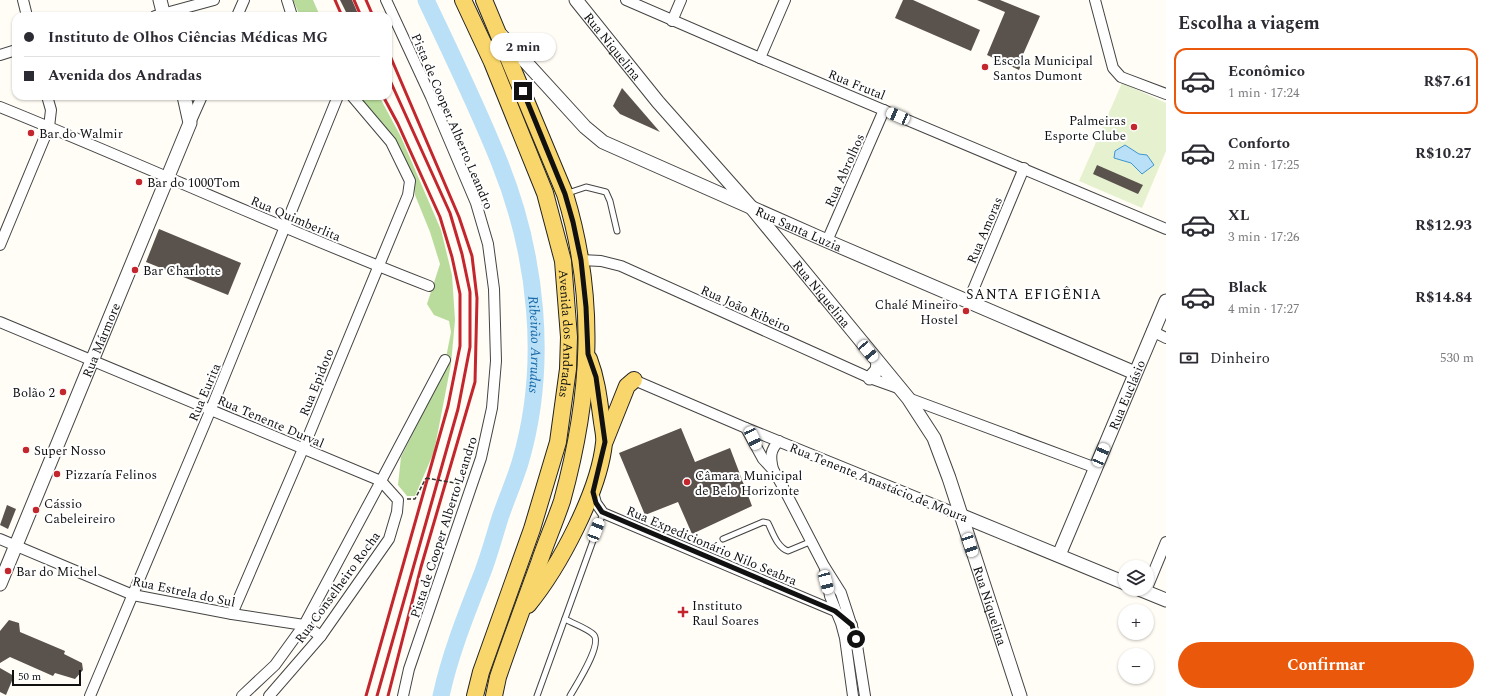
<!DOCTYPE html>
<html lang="pt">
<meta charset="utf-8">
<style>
:root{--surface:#fff;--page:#f7f7f7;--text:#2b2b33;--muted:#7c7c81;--line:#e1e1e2;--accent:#ea580c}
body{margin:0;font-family:Spectral,serif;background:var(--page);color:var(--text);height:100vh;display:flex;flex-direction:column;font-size:15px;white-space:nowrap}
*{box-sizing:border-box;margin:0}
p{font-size:13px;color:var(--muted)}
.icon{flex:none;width:22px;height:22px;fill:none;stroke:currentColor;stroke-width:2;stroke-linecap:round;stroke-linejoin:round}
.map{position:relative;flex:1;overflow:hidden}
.drawer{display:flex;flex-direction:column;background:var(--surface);width:320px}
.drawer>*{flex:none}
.banner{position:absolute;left:12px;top:12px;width:380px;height:88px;border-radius:12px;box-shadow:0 1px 3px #0004;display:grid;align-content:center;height:88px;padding:0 12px;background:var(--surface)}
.controls{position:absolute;left:1118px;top:560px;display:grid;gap:8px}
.controls a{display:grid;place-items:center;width:36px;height:36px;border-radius:50%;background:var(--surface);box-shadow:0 1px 3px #0004;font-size:20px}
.scale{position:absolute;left:12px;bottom:10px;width:69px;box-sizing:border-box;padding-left:4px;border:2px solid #111;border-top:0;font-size:11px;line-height:14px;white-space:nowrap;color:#111;-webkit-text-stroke:3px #fff;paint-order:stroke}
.end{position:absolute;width:18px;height:18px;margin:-9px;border:5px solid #111;background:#fff;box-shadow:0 0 0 2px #fff}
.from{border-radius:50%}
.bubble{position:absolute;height:28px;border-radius:14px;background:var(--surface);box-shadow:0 1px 3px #0004;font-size:13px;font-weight:700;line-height:28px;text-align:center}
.car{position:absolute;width:12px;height:24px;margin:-12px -6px;border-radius:5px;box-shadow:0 0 3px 1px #0007;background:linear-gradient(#fff 24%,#345 0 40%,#fff 0 76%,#345 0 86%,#fff 0)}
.banner b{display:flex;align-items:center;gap:14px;height:38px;font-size:15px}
.banner b+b{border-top:1px solid var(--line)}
.banner i{width:10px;height:10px;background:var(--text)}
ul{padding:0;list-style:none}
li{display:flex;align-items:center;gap:12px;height:66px;margin:0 8px 6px;padding:0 4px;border:2px solid transparent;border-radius:12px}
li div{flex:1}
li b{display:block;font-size:15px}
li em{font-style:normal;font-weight:700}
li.current{border-color:var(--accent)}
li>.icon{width:36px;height:36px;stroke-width:1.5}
h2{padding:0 12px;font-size:18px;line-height:48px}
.pay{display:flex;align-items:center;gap:10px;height:44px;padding:0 12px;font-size:15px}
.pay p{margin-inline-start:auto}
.primary-button{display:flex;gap:8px;margin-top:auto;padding:8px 12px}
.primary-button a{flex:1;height:46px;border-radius:24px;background:var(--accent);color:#fff;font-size:16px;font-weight:700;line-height:46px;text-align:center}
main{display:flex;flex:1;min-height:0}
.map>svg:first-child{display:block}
</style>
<main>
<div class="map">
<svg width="1166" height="696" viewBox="0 0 1166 696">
<rect width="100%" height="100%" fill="#fffdf5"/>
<g fill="#b9dc9c">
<path d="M293 0H313L320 16H300Z"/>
<path d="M358 96H379L401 137 441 230 452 275 455 320 451 364 434 452 415 496H407L398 485 401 457 443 373 451 332 449 321 434 315 427 304 440 264 430 232 415 195 413 177Z"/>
</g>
<path fill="#e6f2cf" d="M1122 83 1166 103V151L1142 208 1079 181Z"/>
<path fill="#b9e0f7" stroke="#3f96cf" d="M1125 145 1139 154 1147 155 1154 165 1142 174 1131 163 1114 158 1115 151Z"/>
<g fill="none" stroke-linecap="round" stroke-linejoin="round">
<path stroke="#b9e0f7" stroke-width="17" id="s1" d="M426 0C451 53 477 106 499 161 537 255 549 365 520 463 514 482 506 500 500 518 494 537 489 556 482 574 466 615 450 654 441 696"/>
</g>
<g fill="#5a524d">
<path d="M340 0H352L359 16H348Z"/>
<path d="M903 0H913L980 30 971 51 895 18Z"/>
<path d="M977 0H1000L1040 16 1021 59 1023 60 1019 70 987 55 1005 12Z"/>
<path d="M622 88 660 132 620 114 613 106Z"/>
<path d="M1097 165 1143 185 1138 194 1093 174Z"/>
<path d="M159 229 241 263 228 295 146 262Z"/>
<path d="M681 428 695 462 730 448 752 506 692 534 678 502 645 515 619 453Z"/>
<path d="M7 505 16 509 8 529 0 525Z"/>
<path d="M9 620 19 623 20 632 65 651 64 654 82 663 83 670 75 679 55 673 53 676 10 657 0 663V631Z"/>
<path d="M0 668 14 676 6 695 0 692Z"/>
</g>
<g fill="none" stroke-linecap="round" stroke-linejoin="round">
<defs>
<g id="service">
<path d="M568 193 586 187 606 192 610 201 617 231"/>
<path d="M723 539 763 522 768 523C773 533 777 547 788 551L812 541"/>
<path d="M565 619C574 624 586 628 593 634 604 643 576 685 570 696"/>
<path d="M537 696 603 513"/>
</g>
<g id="minor">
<path d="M23 0 27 16"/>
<path d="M287 0 292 16"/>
<path d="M386 0 431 97 476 203 488 244 494 289 496 361 492 408 481 458 409 669 403 696"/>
<path d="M626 0 760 58 1166 229"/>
<path d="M1095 0 1113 68 1121 77 1166 94"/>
<path d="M155 16 214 0"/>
<path d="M237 16 244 0"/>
<path d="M672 21 681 0"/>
<path d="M0 55 16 50"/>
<path d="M760 58 785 0"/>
<path d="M0 107C144 165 284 230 429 286"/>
<path d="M190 123 202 96"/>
<path d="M827 241 884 110"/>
<path d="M0 245 49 127 51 110 47 96"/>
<path d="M581 260 601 261 621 266 870 378 898 388"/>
<path d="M968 302 1024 168"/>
<path d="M0 322 381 481 304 625 275 665 242 696"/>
<path d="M1152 331 1166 338"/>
<path d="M634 380 746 428 960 515"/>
<path d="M908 398 1096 468"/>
<path d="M746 428 763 459 774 471 783 487 824 566 841 593 856 639 865 696"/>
<path d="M773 469C770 457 770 450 779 441"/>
<path d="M593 492 596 503 603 513 835 611 852 625"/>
<path d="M0 539 133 595 232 614 304 625 321 636"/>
<path d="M825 568 830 596 841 623 845 638 853 696"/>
<path d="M1147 588 1166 542"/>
<path d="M232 614 303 449 408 195 410 181 391 142 352 96"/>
<path d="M90 696 211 409 338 96"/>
<path d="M269 696 321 636 389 539 397 512 398 500 381 481 445 360"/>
</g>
<g id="tertiary">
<path d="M160 0 164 16"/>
<path id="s2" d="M576 0 658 102 751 207 908 398 934 438 949 478 1020 696"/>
<path id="s3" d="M501 35 585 127 603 142 827 241 1135 373"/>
<path d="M870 378 877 370 878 363"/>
<path d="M960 515 1125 583"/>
<path id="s4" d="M1059 555 1166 301"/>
<path id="s5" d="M0 584 190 123 184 96"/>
<path d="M1139 589 1166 600"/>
</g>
<g id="primary">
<path id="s6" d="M463 0 492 62 545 193 563 261 569 337 568 369 558 442 532 529 481 672 475 696"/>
<path d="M484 0 565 194C597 299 591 396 562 501 555 522 546 542 539 563 525 601 511 639 498 677L494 696"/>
<path d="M605 441 627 386 634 380"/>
<path d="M528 605C559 567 599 492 604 443 605 437 603 429 602 422 599 400 597 380 589 359"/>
</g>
</defs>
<use href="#service" stroke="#444" stroke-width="7"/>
<use href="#minor" stroke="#444" stroke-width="12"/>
<use href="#tertiary" stroke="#444" stroke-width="15"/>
<use href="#primary" stroke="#222" stroke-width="18"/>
<g stroke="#333" stroke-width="1.5" stroke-dasharray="4 2" stroke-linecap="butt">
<path d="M463 478 468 461 470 460"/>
<path d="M407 499H415L426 478"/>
</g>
<use href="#service" stroke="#fff" stroke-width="5"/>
<use href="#minor" stroke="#fff" stroke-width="10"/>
<use href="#tertiary" stroke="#fff" stroke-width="13"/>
<use href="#primary" stroke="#f9d66b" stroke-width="16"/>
<g stroke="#c4262e" stroke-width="3">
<path d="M335 0 342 16"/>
<path d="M354 0 361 16"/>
<path d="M366 0 373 16"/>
<path d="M388 51 459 217 472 256 477 298 475 382 421 567 388 696"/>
<path d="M366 696 448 406 460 346V294L452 257 440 217 398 124 383 96"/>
<path d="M377 696 458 409 470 347V292L462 254 450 213 388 76"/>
</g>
<path stroke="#333" stroke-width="1.5" stroke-dasharray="4 2" stroke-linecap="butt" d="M426 478 461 484"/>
</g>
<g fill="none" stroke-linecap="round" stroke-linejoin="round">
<path stroke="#111" stroke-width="5" d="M523 91 565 194 573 222 581 260 586 307 588 354 596 377 605 442 593 492 596 503 602 512 835 611 852 625 856 639"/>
</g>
<g fill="#c4262e" stroke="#fff" stroke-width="1.5">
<circle cx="985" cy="67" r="4"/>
<circle cx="1134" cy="127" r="4"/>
<circle cx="31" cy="133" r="4"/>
<circle cx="139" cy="182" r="4"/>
<circle cx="135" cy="270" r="4"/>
<circle cx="966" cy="311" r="4"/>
<circle cx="63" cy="392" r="4"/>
<circle cx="26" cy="450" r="4"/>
<circle cx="57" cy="474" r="4"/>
<circle cx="687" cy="482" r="4"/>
<circle cx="36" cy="510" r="4"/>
<circle cx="8" cy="571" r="4"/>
<path d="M681 606h4v4h4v4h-4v4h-4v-4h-4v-4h4z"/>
</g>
<g text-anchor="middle" stroke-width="4" stroke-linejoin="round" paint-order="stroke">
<g font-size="13" fill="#111" stroke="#fff">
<text dy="5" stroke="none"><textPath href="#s2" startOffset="59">Rua Niquelina</textPath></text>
<text transform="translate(857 84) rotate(22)" y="5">Rua Frutal</text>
<text transform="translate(453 121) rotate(67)" y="5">Pista de Cooper Alberto Leandro</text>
<text transform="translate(844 170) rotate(-66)" y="5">Rua Abrolhos</text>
<text transform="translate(296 218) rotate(23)" y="5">Rua Quimberlita</text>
<text dy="5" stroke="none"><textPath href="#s3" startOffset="362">Rua Santa Luzia</textPath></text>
<text transform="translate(984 230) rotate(-67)" y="5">Rua Amoras</text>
<text dy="5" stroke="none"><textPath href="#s2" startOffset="383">Rua Niquelina</textPath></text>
<text transform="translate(746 308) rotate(24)" y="5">Rua João Ribeiro</text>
<text dy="5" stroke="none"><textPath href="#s6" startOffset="353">Avenida dos Andradas</textPath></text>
<text dy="5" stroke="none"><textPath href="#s5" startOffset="264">Rua Mármore</textPath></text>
<text transform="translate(316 382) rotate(-68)" y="5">Rua Epidoto</text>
<text transform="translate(204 392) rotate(-67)" y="5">Rua Eurita</text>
<text dy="5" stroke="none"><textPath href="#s4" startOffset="174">Rua Euclásio</textPath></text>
<text transform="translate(271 421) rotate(23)" y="5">Rua Tenente Durval</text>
<text transform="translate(879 482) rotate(22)" y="5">Rua Tenente Anastácio de Moura</text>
<text transform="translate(443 527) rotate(-72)" y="5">Pista de Cooper Alberto Leandro</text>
<text transform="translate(712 545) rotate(23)" y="5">Rua Expedicionário Nilo Seabra</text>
<text transform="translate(337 587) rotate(-54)" y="5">Rua Conselheiro Rocha</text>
<text transform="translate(184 591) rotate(12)" y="5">Rua Estrela do Sul</text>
<text dy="5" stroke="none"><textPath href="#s2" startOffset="743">Rua Niquelina</textPath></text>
</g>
<g font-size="13" fill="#111" stroke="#fff" text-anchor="start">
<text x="993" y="65">Escola Municipal<tspan x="993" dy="15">Santos Dumont</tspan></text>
<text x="1126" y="125" text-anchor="end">Palmeiras<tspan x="1126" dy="15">Esporte Clube</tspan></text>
<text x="39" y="138">Bar do Walmir</text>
<text x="147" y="187">Bar do 1000Tom</text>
<text x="143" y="275">Bar Charlotte</text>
<text x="958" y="309" text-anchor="end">Chalé Mineiro<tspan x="958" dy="15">Hostel</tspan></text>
<text x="55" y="397" text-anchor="end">Bolão 2</text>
<text x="34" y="455">Super Nosso</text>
<text x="65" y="479">Pizzaría Felinos</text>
<text x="695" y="480">Câmara Municipal<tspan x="695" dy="15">de Belo Horizonte</tspan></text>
<text x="44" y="508">Cássio<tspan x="44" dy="15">Cabeleireiro</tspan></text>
<text x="16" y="576">Bar do Michel</text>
<text x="692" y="610">Instituto<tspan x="692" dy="15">Raul Soares</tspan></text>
</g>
<g font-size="14" letter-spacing="1" fill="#111" stroke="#fff">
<text x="1034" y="299">SANTA EFIGÊNIA</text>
</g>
<g font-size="14" font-style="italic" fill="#1768a6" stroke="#fff">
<text dy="5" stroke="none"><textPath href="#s1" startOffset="365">Ribeirão Arrudas</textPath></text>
</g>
</g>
</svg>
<div class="controls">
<a><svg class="icon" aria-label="layers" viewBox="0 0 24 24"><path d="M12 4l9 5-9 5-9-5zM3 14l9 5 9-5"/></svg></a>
<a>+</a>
<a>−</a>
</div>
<div class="scale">50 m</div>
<i class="end from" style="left:856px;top:639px"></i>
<i class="end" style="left:523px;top:91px"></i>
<div class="bubble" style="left:490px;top:33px;width:66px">2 min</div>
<i class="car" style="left:898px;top:116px;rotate:293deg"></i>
<i class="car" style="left:868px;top:351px;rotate:140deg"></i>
<i class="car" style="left:753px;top:438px;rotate:155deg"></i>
<i class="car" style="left:1101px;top:455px;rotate:23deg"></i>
<i class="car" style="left:596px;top:530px;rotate:21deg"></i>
<i class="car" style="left:970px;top:545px;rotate:162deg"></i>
<i class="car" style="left:826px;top:582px;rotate:165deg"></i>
<div class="banner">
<b><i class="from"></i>Instituto de Olhos Ciências Médicas MG</b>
<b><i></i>Avenida dos Andradas</b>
</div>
</div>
<section class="drawer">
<h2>Escolha a viagem</h2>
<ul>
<li class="current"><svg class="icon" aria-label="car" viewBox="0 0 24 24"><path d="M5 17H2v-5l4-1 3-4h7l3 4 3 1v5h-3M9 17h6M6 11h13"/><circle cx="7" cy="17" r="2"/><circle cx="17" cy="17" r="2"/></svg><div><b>Econômico</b><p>1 min · 17:24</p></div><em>R$7.61</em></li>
<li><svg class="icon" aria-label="car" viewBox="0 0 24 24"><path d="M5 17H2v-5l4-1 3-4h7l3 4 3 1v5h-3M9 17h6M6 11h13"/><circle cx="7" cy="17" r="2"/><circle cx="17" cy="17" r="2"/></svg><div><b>Conforto</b><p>2 min · 17:25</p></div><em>R$10.27</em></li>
<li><svg class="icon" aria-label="car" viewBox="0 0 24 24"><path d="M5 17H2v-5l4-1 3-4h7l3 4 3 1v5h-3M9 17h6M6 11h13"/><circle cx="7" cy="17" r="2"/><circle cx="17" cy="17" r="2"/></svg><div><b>XL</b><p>3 min · 17:26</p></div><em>R$12.93</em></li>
<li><svg class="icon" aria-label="car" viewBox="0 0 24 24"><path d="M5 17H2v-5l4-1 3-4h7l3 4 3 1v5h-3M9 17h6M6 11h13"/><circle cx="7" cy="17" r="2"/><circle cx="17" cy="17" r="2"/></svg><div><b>Black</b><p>4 min · 17:27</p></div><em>R$14.84</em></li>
</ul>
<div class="pay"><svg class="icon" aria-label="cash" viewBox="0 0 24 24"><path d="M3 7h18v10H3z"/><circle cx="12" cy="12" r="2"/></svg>Dinheiro<p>530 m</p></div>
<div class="primary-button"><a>Confirmar</a></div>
</section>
</main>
